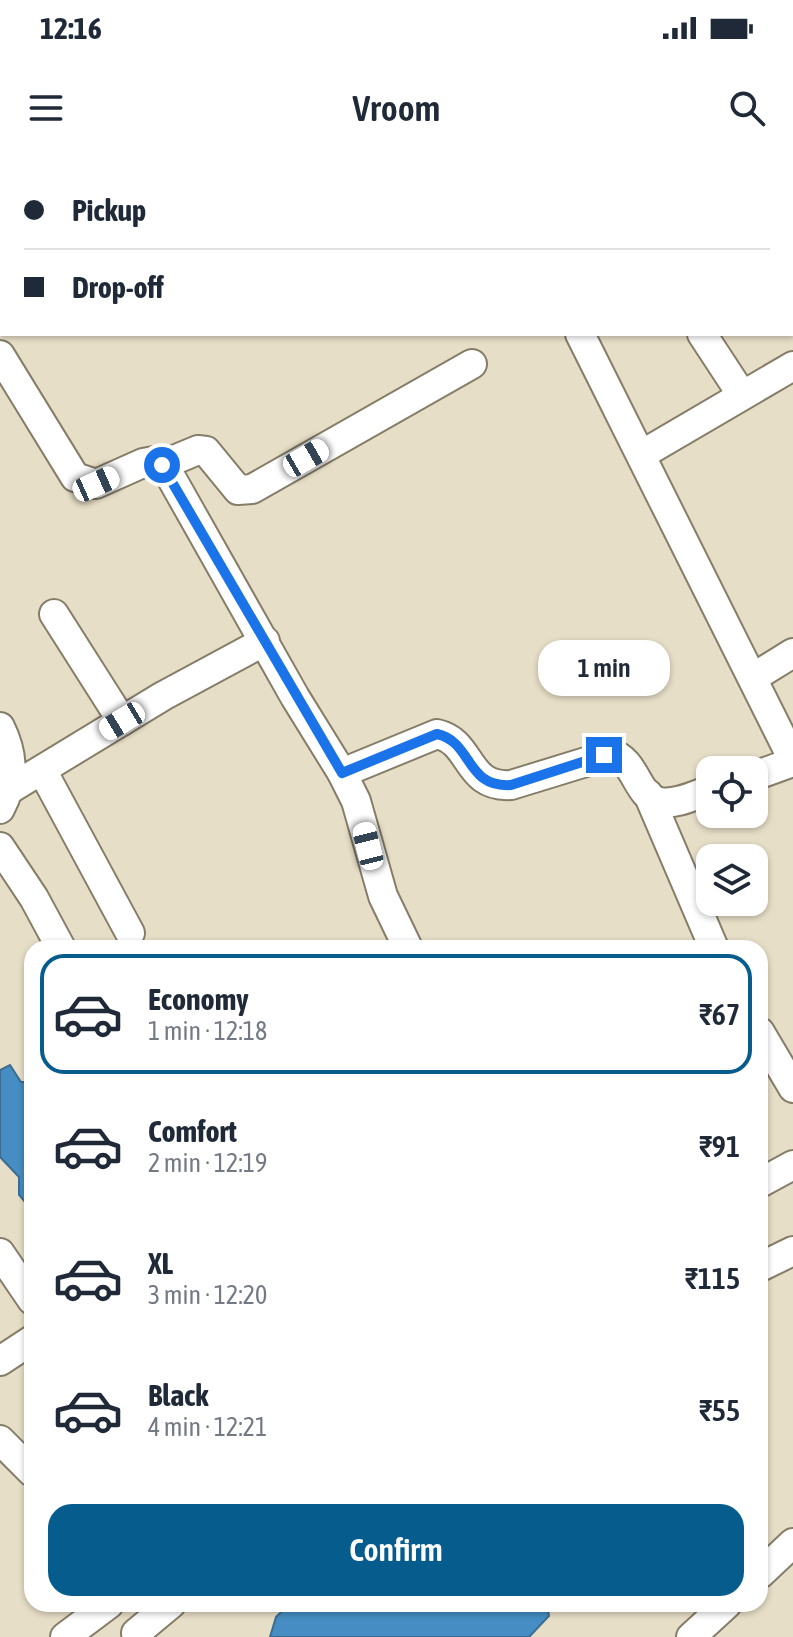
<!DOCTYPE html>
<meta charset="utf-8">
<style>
:root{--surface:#fff;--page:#f2f2f3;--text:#1f2937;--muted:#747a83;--line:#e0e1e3;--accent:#065c8d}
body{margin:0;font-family:"Asap Condensed",sans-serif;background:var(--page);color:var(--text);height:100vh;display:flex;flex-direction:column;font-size:30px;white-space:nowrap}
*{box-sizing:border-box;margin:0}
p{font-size:26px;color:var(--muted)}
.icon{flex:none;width:44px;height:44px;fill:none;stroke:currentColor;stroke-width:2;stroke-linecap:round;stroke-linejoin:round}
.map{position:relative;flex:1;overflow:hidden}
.panel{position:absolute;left:24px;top:780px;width:744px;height:672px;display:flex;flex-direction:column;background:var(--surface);border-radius:24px;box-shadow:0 2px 6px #0004}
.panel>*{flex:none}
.hud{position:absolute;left:0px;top:0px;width:794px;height:176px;box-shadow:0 2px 6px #0004;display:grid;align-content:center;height:176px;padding:0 24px;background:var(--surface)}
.fabs{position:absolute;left:696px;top:596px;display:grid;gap:16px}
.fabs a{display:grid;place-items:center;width:72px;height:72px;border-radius:16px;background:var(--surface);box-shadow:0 2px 6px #0004;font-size:40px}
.end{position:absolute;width:36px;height:36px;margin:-18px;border:10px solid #1a73e8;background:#fff;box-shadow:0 0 0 4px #fff}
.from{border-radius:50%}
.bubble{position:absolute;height:56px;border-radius:24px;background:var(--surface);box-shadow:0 2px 6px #0004;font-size:26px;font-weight:600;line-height:56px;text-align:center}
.car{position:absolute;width:24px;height:48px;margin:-24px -12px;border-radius:10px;box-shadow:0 0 6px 2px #0007;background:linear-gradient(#fff 24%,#345 0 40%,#fff 0 76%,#345 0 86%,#fff 0)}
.hud b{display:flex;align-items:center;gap:28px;height:76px;font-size:30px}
.hud b+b{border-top:2px solid var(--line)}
.hud i{width:20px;height:20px;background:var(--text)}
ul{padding:14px 0 0;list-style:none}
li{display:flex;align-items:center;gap:24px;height:120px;margin:0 16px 12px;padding:0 8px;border:4px solid transparent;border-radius:24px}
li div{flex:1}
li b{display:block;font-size:30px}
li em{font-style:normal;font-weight:600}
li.active{border-color:var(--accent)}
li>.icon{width:72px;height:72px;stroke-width:1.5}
.primary-button{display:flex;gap:16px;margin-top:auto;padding:16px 24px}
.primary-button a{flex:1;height:92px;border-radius:24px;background:var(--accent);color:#fff;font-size:32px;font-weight:600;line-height:92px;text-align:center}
.status{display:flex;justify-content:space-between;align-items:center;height:56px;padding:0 40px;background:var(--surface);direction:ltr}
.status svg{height:22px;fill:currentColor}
header{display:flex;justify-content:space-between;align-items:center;height:104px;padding:0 24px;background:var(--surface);font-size:36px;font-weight:600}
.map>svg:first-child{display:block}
</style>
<div class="status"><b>12:16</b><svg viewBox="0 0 49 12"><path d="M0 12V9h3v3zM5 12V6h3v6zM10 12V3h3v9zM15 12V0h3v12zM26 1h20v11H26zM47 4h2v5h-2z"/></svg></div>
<header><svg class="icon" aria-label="menu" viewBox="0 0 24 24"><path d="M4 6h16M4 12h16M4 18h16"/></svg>Vroom<svg class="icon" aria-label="search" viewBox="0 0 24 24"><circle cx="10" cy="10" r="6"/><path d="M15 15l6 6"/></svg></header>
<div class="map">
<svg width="793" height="1477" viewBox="0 0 793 1477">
<rect width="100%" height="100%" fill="#e7dec7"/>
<g fill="#458dc2" stroke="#3c6d90" stroke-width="2">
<path d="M10 905 21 922H32V1050L19 1035V1017L0 997V910Z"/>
<path d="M289 1444H547L549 1456 529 1477H270L276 1457Z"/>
</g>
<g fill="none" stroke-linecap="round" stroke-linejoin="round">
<defs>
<g id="minor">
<path d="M492 0 493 2"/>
<path d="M580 174 793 600"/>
<path d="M702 174 742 235"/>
<path d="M0 195 75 317 96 324 143 303 154 301 168 312 295 537 342 613 356 641 383 736 408 788"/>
<path d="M641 295 793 206"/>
<path d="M162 305 198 290 206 291 238 330 252 329 472 204"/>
<path d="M54 454 122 561"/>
<path d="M754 517 793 493"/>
<path d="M0 567C14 595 15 621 0 649"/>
<path d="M42 610 130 773"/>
<path d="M342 613 437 574C473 582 465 628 511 625L612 594C636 600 637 638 660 642 676 645 695 635 710 630"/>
<path d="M754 616 793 602"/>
<path d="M10 629 163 536 265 481"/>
<path d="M648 634 714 788"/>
<path d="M0 687 34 738 61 788"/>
<path d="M760 872 793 928"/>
<path d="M760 1023 793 1005"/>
<path d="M0 1093 32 1140"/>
<path d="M760 1107 793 1091"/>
<path d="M0 1201 32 1180"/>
<path d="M0 1280 32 1312"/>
<path d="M760 1414 793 1383"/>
<path d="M136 1473 171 1444"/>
<path d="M65 1477 109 1444"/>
<path d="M691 1477 727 1444"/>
</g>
</defs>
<use href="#minor" stroke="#857d68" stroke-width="32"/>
<use href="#minor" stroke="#fff" stroke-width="28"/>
</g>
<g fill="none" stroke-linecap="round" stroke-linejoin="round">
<path stroke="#1a73e8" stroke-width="10" d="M162 305 342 613 437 574C473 582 465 628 511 625L604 595"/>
</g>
</svg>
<div class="fabs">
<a><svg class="icon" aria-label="locate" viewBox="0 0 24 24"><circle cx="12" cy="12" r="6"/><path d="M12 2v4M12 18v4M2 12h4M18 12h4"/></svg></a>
<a><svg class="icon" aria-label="layers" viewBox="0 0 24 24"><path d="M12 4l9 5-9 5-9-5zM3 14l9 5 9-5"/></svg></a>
</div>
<i class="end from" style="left:162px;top:305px"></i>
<i class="end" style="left:604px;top:595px"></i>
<div class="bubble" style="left:538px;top:480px;width:132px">1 min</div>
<i class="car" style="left:306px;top:298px;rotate:60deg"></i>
<i class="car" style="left:96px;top:324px;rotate:66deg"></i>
<i class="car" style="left:122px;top:561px;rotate:239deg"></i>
<i class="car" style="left:368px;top:686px;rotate:346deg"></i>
<div class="hud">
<b><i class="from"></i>Pickup</b>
<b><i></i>Drop-off</b>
</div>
<section class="panel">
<ul>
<li class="active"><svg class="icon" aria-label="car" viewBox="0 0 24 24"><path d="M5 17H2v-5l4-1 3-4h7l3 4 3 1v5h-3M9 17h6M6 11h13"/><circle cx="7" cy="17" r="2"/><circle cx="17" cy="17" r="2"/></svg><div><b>Economy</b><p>1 min · 12:18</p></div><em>₹67</em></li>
<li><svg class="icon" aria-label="car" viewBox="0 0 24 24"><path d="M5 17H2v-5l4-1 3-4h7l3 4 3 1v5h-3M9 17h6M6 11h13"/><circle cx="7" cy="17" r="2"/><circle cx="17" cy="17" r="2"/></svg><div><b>Comfort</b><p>2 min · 12:19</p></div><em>₹91</em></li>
<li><svg class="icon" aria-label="car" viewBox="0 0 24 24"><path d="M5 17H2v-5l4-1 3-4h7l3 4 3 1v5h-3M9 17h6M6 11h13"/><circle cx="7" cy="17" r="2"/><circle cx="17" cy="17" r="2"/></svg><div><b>XL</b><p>3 min · 12:20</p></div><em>₹115</em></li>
<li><svg class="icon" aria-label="car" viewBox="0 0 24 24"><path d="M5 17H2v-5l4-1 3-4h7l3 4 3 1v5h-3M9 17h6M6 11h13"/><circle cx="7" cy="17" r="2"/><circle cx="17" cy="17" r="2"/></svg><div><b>Black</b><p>4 min · 12:21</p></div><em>₹55</em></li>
</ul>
<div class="primary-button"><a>Confirm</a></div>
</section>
</div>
